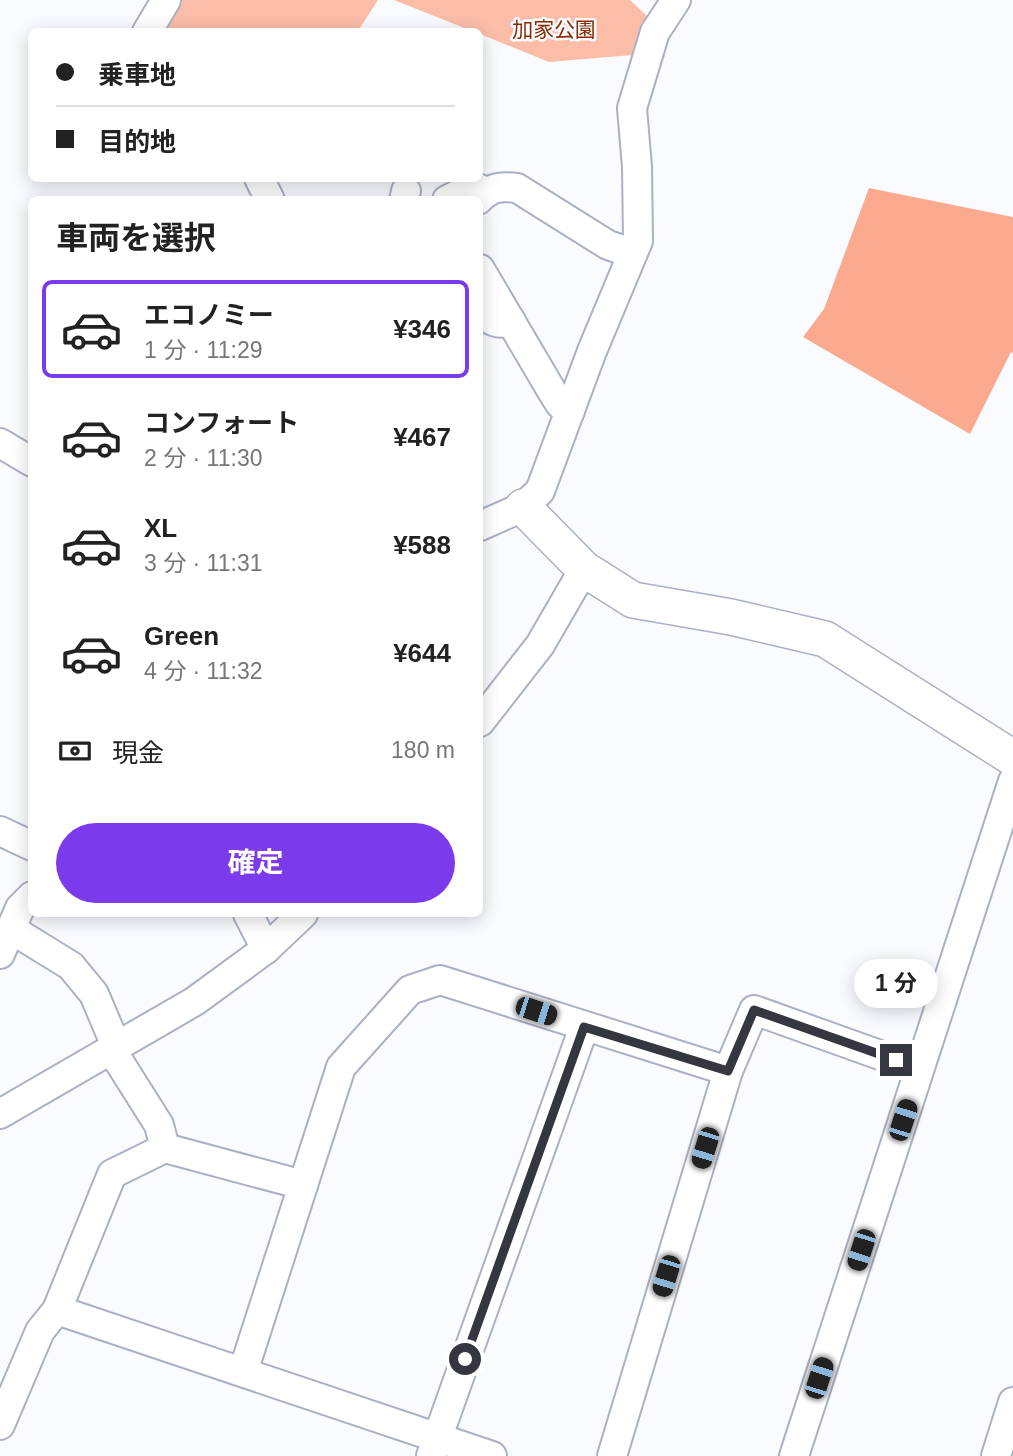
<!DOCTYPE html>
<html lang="ja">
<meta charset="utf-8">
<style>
:root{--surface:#fff;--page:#f2f2f2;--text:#222;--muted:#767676;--line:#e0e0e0;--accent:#7c3aed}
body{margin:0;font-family:Arial,"Noto Sans JP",sans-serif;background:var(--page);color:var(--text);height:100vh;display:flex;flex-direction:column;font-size:26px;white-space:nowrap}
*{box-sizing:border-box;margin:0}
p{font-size:23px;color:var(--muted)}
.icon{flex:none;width:38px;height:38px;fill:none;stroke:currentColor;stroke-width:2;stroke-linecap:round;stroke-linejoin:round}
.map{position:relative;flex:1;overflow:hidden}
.drawer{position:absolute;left:28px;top:196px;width:455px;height:721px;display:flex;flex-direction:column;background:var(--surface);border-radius:10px;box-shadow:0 4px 18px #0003}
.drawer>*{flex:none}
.top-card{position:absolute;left:28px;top:28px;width:455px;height:154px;border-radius:10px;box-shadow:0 4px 18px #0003;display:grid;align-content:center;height:154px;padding:0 28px;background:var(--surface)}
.end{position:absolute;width:32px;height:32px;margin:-16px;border:9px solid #34373f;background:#fff;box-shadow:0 0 0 4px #fff}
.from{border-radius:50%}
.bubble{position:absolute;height:49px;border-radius:24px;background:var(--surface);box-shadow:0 4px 18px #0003;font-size:23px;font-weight:700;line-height:49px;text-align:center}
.car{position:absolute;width:21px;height:42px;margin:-21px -10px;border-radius:9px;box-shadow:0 0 5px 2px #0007;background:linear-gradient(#222 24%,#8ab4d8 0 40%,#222 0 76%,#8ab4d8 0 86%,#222 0)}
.top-card b{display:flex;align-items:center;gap:24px;height:66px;font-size:26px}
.top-card b+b{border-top:2px solid var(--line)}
.top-card i{width:18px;height:18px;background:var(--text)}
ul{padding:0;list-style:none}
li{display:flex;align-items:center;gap:21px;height:98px;margin:0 14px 10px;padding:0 14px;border:4px solid transparent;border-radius:10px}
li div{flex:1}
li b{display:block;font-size:26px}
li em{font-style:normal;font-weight:700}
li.current{border-color:var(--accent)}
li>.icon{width:63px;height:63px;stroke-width:1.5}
h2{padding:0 28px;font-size:32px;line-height:84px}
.pay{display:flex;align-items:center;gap:18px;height:77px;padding:0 28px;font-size:26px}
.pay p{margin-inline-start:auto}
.primary-button{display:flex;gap:14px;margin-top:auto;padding:14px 28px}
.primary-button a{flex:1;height:80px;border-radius:42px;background:var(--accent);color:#fff;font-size:28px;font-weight:700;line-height:80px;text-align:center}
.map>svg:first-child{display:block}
</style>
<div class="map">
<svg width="1013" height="1456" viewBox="0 0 1013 1456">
<rect width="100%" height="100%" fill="#f9fbff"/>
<g fill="#fbbda8">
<path d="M176 0H378L358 31 157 32Z"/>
<path d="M394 0H630L648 17 632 55 549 62 480 34V32L472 31Z"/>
</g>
<path fill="#fbaa8f" d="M869 188 1013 217V353L1011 352 970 434 803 337 824 309Z"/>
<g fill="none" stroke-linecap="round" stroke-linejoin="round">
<defs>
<g id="minor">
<path d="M147 32 166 0"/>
<path d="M259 178 270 200"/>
<path d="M404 200 406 191"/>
<path d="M447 200 467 190 478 188 485 193"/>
<path d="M478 200C491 187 499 186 517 188L608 245 632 253"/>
<path d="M480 269 553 393 560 404 570 411"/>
<path d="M480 313C490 320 498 326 511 321"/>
<path d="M0 443 32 462"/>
<path d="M480 526 523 507 540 491 592 351 638 241 637 167 632 108 655 32 676 0"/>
<path d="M480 722 540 645 584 569"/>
<path d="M0 831 32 846"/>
<path d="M248 914 266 949"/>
<path d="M11 929 71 966 94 994 116 1046"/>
<path d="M0 954 20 908 32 896"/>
<path d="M111 1049 159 1125 165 1148"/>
<path d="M0 1114 195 1001 266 949 303 914"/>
<path d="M303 1185 165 1148 112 1174 57 1310 492 1456"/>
<path d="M243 1372 341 1067 410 990 440 980 728 1071"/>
<path d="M0 1425 40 1331 57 1310"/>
<path d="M431 1456 584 1027"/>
<path d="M612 1456 728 1071 754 1010 919 1069"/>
<path d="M794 1456 1013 781"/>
<path d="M996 1456 1013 1402"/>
</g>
<path id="tertiary" d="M523 507 584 569 633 600 731 617 825 639 1013 758"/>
</defs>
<use href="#minor" stroke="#aab1c4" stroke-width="32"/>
<use href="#tertiary" stroke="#aab1c4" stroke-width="38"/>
<use href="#minor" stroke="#fff" stroke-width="28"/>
<use href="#tertiary" stroke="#fff" stroke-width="35"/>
</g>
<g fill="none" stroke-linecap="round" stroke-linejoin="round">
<path stroke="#34373f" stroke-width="9" d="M465 1359 584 1027 728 1071 754 1010 896 1060"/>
</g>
<g text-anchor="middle" stroke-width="5" stroke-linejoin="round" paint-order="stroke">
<g font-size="21" fill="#872c02" stroke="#f9fbff">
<text x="554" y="37">加家公園</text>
</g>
</g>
</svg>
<i class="end from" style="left:465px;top:1359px"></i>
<i class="end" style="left:896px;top:1060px"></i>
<div class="bubble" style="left:854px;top:959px;width:84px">1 分</div>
<i class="car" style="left:536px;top:1011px;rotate:108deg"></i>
<i class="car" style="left:903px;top:1120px;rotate:18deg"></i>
<i class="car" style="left:705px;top:1148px;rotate:197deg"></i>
<i class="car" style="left:861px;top:1250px;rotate:198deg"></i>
<i class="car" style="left:666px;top:1276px;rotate:197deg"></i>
<i class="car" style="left:819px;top:1378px;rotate:18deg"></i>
<div class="top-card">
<b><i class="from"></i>乗車地</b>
<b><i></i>目的地</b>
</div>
<section class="drawer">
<h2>車両を選択</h2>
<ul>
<li class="current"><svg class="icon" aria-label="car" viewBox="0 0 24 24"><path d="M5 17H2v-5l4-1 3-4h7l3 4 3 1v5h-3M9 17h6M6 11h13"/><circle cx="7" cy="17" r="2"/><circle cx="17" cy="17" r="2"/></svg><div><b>エコノミー</b><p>1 分 · 11:29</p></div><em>¥346</em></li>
<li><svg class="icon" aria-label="car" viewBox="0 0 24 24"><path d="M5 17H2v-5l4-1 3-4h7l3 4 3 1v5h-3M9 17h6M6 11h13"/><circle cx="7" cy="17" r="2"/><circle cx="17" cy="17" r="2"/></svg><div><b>コンフォート</b><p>2 分 · 11:30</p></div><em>¥467</em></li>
<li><svg class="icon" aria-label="car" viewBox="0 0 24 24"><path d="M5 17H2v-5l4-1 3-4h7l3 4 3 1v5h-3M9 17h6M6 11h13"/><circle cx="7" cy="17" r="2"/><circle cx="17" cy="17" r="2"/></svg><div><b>XL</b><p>3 分 · 11:31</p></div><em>¥588</em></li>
<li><svg class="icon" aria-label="car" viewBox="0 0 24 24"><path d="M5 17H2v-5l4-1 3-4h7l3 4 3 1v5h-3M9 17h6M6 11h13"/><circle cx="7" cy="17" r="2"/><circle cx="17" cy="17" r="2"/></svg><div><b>Green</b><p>4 分 · 11:32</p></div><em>¥644</em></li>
</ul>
<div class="pay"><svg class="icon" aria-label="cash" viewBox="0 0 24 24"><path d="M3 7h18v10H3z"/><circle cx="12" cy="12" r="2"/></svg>現金<p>180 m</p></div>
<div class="primary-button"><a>確定</a></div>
</section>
</div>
